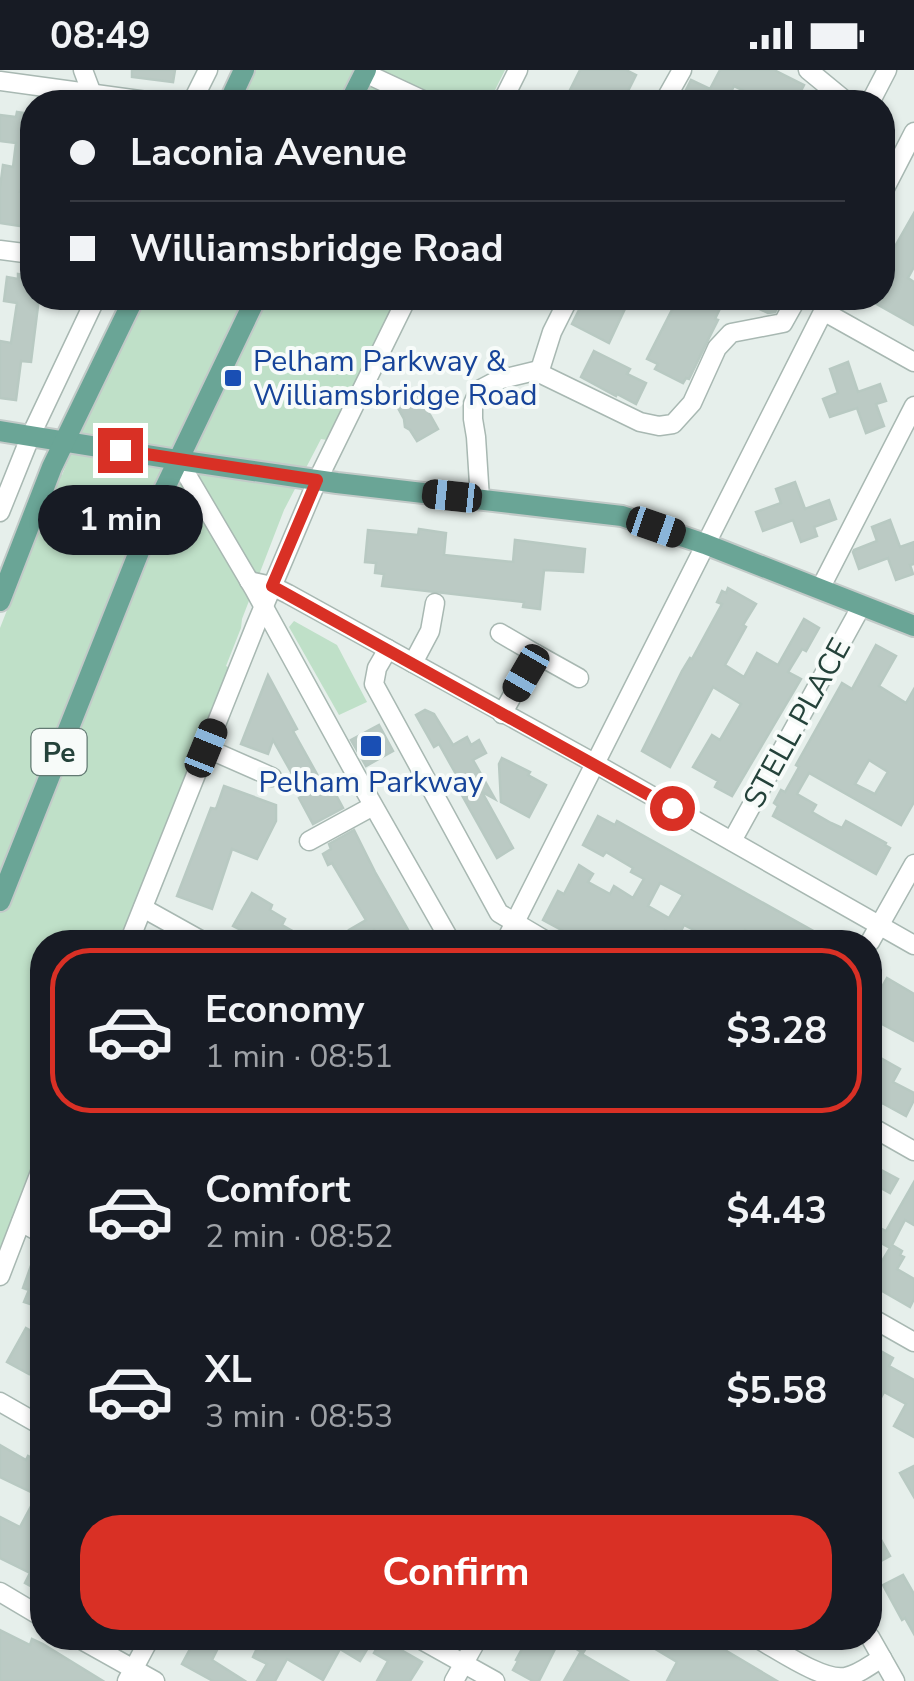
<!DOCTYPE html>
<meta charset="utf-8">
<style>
:root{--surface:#171b24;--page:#242831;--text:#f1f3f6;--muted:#9ea1a6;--line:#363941;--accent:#d93025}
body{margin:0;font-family:"Nunito Sans",sans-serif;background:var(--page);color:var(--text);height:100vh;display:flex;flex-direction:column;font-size:38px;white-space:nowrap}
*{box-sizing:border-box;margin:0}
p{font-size:32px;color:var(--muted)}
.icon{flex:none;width:55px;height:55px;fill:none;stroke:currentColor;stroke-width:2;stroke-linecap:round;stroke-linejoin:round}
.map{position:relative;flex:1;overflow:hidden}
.drawer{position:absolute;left:30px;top:860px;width:852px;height:720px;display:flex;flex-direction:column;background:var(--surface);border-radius:40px;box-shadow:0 2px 8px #0004}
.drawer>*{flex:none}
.banner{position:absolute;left:20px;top:20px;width:875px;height:220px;border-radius:40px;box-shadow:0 2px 8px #0004;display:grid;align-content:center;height:220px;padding:0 50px;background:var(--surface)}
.end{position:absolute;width:45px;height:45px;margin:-22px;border:12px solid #d93025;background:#fff;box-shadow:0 0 0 5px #fff}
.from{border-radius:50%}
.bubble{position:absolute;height:70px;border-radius:35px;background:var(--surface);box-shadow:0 2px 8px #0004;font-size:32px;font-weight:700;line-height:70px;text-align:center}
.car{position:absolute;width:30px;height:60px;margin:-30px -15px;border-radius:12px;box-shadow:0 0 8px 2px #0007;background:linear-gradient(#222 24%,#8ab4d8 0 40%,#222 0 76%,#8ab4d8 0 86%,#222 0)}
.banner b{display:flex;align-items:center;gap:35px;height:95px;font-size:38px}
.banner b+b{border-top:2px solid var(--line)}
.banner i{width:25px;height:25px;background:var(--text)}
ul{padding:18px 0 0;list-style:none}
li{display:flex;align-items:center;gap:30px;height:165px;margin:0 20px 15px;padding:0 30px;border:5px solid transparent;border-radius:40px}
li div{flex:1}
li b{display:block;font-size:38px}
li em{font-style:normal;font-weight:700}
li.on{border-color:var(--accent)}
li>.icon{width:90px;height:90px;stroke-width:1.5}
.action{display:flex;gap:20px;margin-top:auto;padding:20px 50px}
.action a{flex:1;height:115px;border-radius:40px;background:var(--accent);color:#fff;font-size:40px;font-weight:700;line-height:115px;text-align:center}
.status{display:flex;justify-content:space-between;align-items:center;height:70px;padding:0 50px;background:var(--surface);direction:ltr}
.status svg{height:28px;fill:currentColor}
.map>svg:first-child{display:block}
</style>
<div class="status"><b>08:49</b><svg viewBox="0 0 49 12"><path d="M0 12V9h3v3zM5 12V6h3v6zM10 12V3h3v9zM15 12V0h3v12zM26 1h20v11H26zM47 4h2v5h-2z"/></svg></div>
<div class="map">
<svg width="914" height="1611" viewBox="0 0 914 1611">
<rect width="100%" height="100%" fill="#e6efeb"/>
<g fill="#bfe0c8">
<path d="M255 0H505L489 32H239Z"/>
<path d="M144 228H397L327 370 321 369 284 440 242 549 241 558 226 596 230 598 122 872H42V1076L0 1184V558L60 405H62L88 343Z"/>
<path d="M294 551 337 575 367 632 339 645 289 557Z"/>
</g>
<g fill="#bbcac4" stroke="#b8c9c2" stroke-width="2.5" fill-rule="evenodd">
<path d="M132 0H175L173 12 132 7Z"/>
<path d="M580 0H626L636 5 624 29 617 25 614 32H564Z"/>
<path d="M720 0H774L804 15 795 32H783L764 23 761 29 734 16 726 32H680L691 10 710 19Z"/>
<path d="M17 42 32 44V94L20 122 32 123 27 157 0 153V118L3 95 13 97 16 73 0 71V45L16 47Z"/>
<path d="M914 143V197L908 208 914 212V255L866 228H882V184L889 187Z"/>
<path d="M18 204 32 206V228H39L31 292 21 291 16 330 0 328V271L11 273 17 233 4 231 7 207 18 209Z"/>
<path d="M585 228H630L609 273 572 254Z"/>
<path d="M678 228H725L715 249 718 250 709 268 689 309 686 308 683 313 655 299 658 294 647 289Z"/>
<path d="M736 228H783L775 242 768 243Z"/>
<path d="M594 281 630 299 627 304 646 313 636 334 617 324 616 326 581 307Z"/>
<path d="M848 292 858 322 880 314 886 331 876 334 884 356 866 363 857 338 830 347 823 329 838 323 830 299Z"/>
<path d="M419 325 438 359 417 371 410 360 405 357 404 349 398 338Z"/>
<path d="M795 412 805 439 829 430 836 449 814 457 817 466 801 472 793 450 763 461 756 442 781 433 776 419Z"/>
<path d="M890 450 900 477 914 472V494L910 495 913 504 896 510 888 488 859 499 853 482 854 480 877 471 872 457Z"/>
<path d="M419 459 446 463 444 485 513 492 515 470 585 479 583 502 544 500 540 539 523 537 524 532 382 516 384 504 375 503 376 493 365 492 368 460 418 465Z"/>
<path d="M728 518 756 534 743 555 746 557 725 595 744 607 757 583 778 595 804 549 819 558 806 581 802 579 788 602 801 609 732 726 715 717 718 711 693 697 712 665 720 670 741 634 713 617 670 697 642 681 682 601 690 588 692 589 722 534 717 532 722 521 726 523Z"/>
<path d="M876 575 896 586 879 616 906 633 914 619V732L901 755 809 703 797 724 816 735 812 742 831 753 842 758 846 751 886 773 885 775 890 778 876 804 773 746 778 736 774 733 781 720 785 722 799 697 796 695 842 613 852 619ZM869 690 888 702 875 724 855 714Z"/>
<path d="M268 605 297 659 293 661 323 715 329 712 343 738 313 754 299 728 304 725 273 670 268 684 241 674Z"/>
<path d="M425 640 434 644 453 675 467 667 471 675 479 670 486 683 473 690 495 729 482 722 513 778 497 788 453 709 457 706 439 674 434 677 416 645Z"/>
<path d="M379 655 393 681 366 696 351 670Z"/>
<path d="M502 688 530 702 528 705 546 715 529 747 501 732 499 694Z"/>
<path d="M224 716 276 735V751L257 789 232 779 212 839 177 826 211 738 216 739Z"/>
<path d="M598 746 615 755 617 751 833 872H766L745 860 737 872H717L684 855 678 867 665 860 658 872H602L586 864 582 871 543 850 558 821 564 824 579 795 593 804 588 812 610 824 614 816 633 828 644 809 631 802 633 798 606 782 603 786 583 775ZM660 813 683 825 669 848 648 836Z"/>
<path d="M354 760 375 802 415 872H400L397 866 386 872 380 861 375 863 374 860 355 871 349 860 366 850 332 793 328 795 323 784 331 779 329 774Z"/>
<path d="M252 823 272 835 270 840 285 849 282 855 312 872H264L233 856Z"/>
<path d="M887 908 914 924V971L878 952 870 966V938Z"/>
<path d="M870 982 900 999 893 1012 914 1023V1030L906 1046 882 1033 878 1038 870 1033Z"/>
<path d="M870 1094 898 1109 890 1123 870 1112Z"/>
<path d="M914 1112V1155L905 1150 892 1175 902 1181 900 1185 904 1187 897 1199 914 1209V1229L910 1237 870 1214 874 1205 870 1203V1191L879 1196 890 1178 870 1167V1153L886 1161Z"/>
<path d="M32 1193 42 1197V1227L39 1237 24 1232 29 1220 23 1218Z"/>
<path d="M26 1258 42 1267V1309L30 1302 29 1304 7 1292Z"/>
<path d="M870 1275 893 1288 889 1296 914 1310V1367L894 1356 906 1334 884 1322 870 1348Z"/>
<path d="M0 1375 26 1390 28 1386 42 1393V1506L36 1519 25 1513 30 1503 0 1488V1447L20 1457 37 1425 0 1407Z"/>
<path d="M914 1396V1427L900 1403Z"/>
<path d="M879 1466 890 1486 870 1497V1471Z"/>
<path d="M903 1505 914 1524V1564L905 1548 902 1550 883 1515Z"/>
<path d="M0 1560 30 1575 32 1569 43 1574 103 1611H0Z"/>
<path d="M196 1568H223L212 1590 245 1611H213L182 1594Z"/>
<path d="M273 1568H366L372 1571 360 1591 340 1579 323 1610 287 1589 275 1611H257L267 1594 253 1587 258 1576 266 1580Z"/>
<path d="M528 1568H592L583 1583 560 1569 539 1611H533L513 1600 518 1591 516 1590Z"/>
<path d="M637 1568H688L705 1577 708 1570 777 1611H667L677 1592Z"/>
<path d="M382 1569 422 1592 410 1611H377L388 1591 374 1583Z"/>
<path d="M580 1583 628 1611H564Z"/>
</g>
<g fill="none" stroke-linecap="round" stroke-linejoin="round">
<defs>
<g id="minor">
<path d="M83 0 95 32"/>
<path d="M808 0 847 32"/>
<path d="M365 3 427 32"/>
<path d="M0 11 154 32"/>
<path d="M192 32 208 0"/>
<path d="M502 32 518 0"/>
<path d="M664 32 682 0"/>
<path d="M866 32 873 27 887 0"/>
<path d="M882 124 914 62"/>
<path d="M0 180 32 184"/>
<path d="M823 241 914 292"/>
<path d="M539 303 552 262 569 228"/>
<path d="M178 390 254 519 356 705 451 872"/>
<path d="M480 429 476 367 473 349V334L479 320 498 310 535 301 640 352 659 356 673 354 692 333 717 278 731 263 783 253 797 228"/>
<path d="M0 442 31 365 96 228"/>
<path d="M249 511 272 516 288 524 594 693 914 875"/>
<path d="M820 519 914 336"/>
<path d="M500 563 536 584 502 644"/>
<path d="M388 579 377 598 374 614 499 843 548 872"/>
<path d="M536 584 579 608"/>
<path d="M413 593 430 561 435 533"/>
<path d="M206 678 272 707"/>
<path d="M309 771 373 736"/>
<path d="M732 771 862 535"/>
<path d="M143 838 204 872"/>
<path d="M129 872 255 557 317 411 407 228"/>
<path d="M505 872 830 228"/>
<path d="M870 872 914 794"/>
<path d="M870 1056 914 1081"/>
<path d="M21 1152 42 1164"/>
<path d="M0 1206 42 1097"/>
<path d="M870 1247 914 1272"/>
<path d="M0 1332 42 1356"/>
<path d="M0 1522 42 1547"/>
<path d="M870 1567 895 1611"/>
<path d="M78 1568 155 1611"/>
<path d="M418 1568 495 1611"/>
<path d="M756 1568C777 1579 822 1611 845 1607 858 1605 870 1595 882 1588"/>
<path d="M127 1611 150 1568"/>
<path d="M454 1611 478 1568"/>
</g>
<g id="major">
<path d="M229 32 244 0"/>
<path d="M350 32 366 0"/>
<path d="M0 361 178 390 337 413 622 446 705 474 914 556"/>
<path d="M0 531 52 397 134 228"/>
<path d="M0 831 162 424 256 228"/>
</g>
</defs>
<use href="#minor" stroke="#a8b8b2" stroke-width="21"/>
<use href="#major" stroke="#c2cac8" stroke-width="24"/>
<use href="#minor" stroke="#fff" stroke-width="18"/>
<use href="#major" stroke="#6aa596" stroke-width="20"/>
</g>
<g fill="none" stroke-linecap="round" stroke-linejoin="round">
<path stroke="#d93025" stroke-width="12" d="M120 380 317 410 272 516 672 738"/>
</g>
<g fill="#1a4fb4" stroke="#f7fbf9" stroke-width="4">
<rect x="223" y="298" width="20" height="20" rx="5"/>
<rect x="359" y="664" width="24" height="24" rx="5"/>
</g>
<g text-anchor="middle" stroke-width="8" stroke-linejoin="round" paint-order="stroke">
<rect fill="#f7fbf9" stroke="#637a73" stroke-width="2.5" x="31.5" y="659" width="55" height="46" rx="8"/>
<g font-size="28" font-weight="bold" fill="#24423a">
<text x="59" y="692">Pe</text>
</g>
<g font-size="30" fill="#164399" stroke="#f7fbf9" text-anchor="start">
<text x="253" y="301">Pelham Parkway &amp;<tspan x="253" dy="34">Williamsbridge Road</tspan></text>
<text x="371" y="722" text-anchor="middle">Pelham Parkway</text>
</g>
<g font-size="30" fill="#24423a" stroke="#f7fbf9">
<text transform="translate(797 653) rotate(-61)" y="10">STELL PLACE</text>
</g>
</g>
</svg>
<i class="end from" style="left:672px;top:738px"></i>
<i class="end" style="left:120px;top:380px"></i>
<div class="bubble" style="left:38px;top:415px;width:165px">1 min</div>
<i class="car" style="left:452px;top:426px;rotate:276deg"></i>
<i class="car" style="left:656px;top:457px;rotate:109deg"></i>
<i class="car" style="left:526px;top:603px;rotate:210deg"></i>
<i class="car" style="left:206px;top:678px;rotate:22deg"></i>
<div class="banner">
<b><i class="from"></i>Laconia Avenue</b>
<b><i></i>Williamsbridge Road</b>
</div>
<section class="drawer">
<ul>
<li class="on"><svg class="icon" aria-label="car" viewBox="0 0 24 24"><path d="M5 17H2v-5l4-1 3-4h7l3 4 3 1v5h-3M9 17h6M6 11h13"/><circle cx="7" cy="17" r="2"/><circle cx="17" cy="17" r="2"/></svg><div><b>Economy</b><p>1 min · 08:51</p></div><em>$3.28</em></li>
<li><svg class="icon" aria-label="car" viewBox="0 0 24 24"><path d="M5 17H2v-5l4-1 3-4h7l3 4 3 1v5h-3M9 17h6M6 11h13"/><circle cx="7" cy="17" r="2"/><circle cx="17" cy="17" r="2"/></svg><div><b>Comfort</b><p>2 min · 08:52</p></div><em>$4.43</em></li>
<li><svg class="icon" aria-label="car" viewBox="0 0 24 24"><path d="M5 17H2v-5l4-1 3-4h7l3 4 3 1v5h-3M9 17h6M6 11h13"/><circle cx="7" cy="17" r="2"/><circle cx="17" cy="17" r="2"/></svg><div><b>XL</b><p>3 min · 08:53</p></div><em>$5.58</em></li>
</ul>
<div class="action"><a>Confirm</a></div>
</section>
</div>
